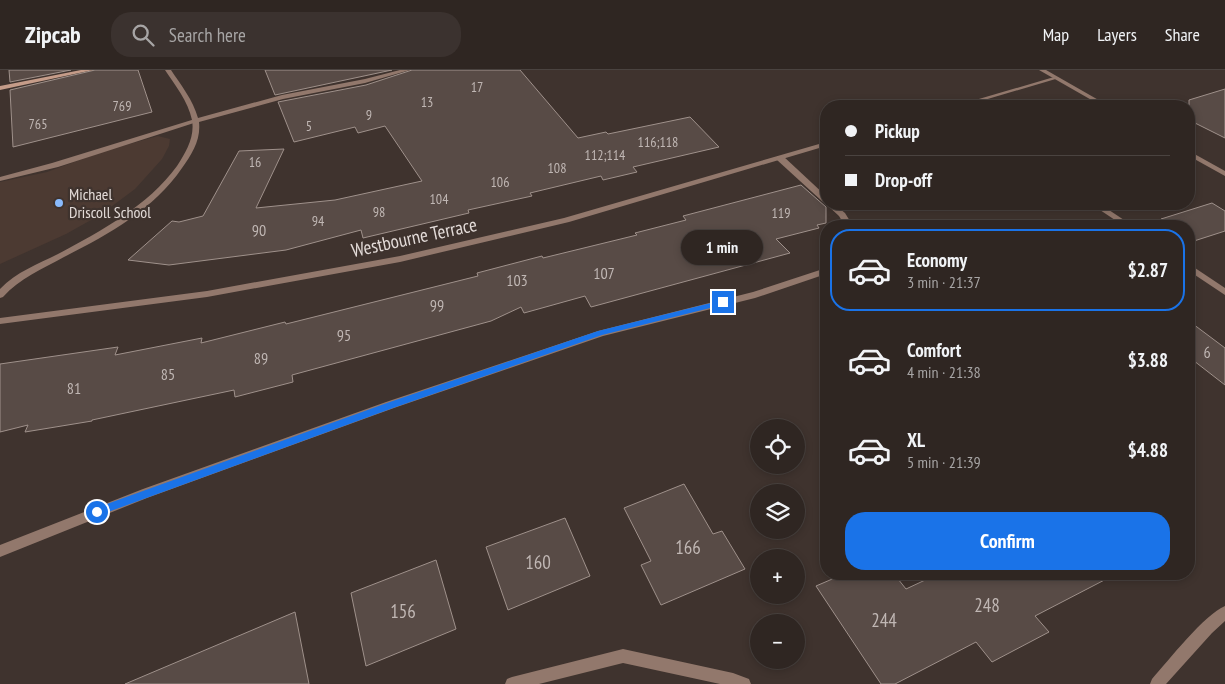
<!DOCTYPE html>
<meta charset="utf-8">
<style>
:root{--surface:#2f2622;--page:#3b322f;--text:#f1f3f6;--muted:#a7a5a5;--line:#4a4340;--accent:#1a73e8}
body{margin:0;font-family:"PT Sans Narrow",sans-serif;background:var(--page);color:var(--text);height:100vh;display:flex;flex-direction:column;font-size:19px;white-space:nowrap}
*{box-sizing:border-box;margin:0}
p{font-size:16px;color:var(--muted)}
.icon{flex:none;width:28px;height:28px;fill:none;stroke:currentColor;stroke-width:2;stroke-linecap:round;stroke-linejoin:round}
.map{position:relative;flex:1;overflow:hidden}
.drawer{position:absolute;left:820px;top:150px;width:375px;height:360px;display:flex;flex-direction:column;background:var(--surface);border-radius:20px;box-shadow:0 2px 8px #0003,0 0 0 1px var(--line)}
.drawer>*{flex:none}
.guide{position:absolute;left:820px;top:30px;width:375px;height:110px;border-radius:20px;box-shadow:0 2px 8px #0003,0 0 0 1px var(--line);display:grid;align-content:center;height:110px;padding:0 25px;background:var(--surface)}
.fabs{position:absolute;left:750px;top:349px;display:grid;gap:10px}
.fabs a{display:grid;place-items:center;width:55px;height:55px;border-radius:50%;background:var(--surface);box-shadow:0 2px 8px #0003,0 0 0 1px var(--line);font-size:25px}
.end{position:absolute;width:22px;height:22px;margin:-11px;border:6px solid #1a73e8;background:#fff;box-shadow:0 0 0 2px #fff}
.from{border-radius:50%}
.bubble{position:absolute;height:35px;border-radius:18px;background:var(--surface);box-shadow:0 2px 8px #0003,0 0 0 1px var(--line);font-size:16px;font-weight:700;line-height:35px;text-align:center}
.guide b{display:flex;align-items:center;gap:18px;height:48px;font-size:19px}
.guide b+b{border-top:1px solid var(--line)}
.guide i{width:12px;height:12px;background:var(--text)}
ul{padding:9px 0 0;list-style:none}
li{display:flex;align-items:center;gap:15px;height:82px;margin:0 10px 8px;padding:0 15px;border:2px solid transparent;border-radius:20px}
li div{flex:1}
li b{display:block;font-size:19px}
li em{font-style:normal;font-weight:700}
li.active{border-color:var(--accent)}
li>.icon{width:45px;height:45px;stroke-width:1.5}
.action{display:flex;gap:10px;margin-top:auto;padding:10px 25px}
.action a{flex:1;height:58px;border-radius:20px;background:var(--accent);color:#fff;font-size:20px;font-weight:700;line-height:58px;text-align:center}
header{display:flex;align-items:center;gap:30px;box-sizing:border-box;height:70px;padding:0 25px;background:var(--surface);border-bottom:1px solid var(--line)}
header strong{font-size:24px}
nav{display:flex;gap:28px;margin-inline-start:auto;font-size:18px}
.search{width:350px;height:45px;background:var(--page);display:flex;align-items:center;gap:12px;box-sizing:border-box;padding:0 18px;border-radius:20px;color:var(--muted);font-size:19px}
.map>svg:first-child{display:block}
</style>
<header>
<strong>Zipcab</strong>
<div class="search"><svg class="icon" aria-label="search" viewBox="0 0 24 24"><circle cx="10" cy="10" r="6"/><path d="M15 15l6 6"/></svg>Search here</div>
<nav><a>Map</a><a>Layers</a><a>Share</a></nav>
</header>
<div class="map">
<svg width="1225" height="614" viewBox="0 0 1225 614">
<rect width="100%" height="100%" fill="#3f332e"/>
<path fill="#4c3a32" d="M158 66 170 69 169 76 162 89 135 119 100 145 66 164 0 194V112L47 102 104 81Z"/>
<g fill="#584b46" stroke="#9f918b">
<path d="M9 0H71L10 12Z"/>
<path d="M95 0H138L152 42 13 77 10 20Z"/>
<path d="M265 0H392L275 25Z"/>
<path d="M412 0H520L578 68 606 62 608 64 690 47 719 77 633 97 637 102 603 110 601 106 530 123 532 126 468 140 469 143 363 168 361 160 286 180 169 195 128 190 172 151 179 152 203 146 239 81 284 79 256 138 335 130 422 111 385 56 358 63 355 57 294 72 278 32 366 15Z"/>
<path d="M1225 19V68L1189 50V30Z"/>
<path d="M801 115 826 137V153L817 155 819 158 776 169 790 183 591 237 585 226 524 243 521 237 491 251 292 305 293 312 235 327 234 320 92 350V351L25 362 28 355 0 362V294L118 277 115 285 202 268 201 273 285 252 286 254 478 206 477 203 542 186 543 188 637 165 635 163 686 150 683 146Z"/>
<path d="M1212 133 1225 141V161L1194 171 1189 167V156H1172L1161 149Z"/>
<path d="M1189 251 1225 278V315L1189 287Z"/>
<path d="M684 414 713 464 722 461 745 499 661 535 641 495 651 491 624 438Z"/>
<path d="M565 448 590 506 508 540 486 477Z"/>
<path d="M436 490 456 559 366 596 351 523Z"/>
<path d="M844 504H894L906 519 938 504H1116L1035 546 1049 562 992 592 976 572 895 614H881L816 516Z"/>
<path d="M295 542 309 614H125Z"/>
</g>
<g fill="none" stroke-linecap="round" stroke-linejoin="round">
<g fill="#92786c" fill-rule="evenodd">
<path d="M195 49 198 51 197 52 58 97 0 111V107L52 93Z"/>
<path d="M777 86H783L826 126V132H823L777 90Z"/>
<path d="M826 134H834L845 143 853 156H845L839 146Z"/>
<path d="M826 198V204L755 228 603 266 394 338 147 428 0 487V475L143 419 386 332 598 261 753 222Z"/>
</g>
<g fill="#92786c" fill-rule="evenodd">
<path d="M165 0H171C181 15 193 30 198 48L282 25 365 9 400 0H410L365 13 283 29 199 52C201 70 192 84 182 98 154 139 108 165 64 187 42 199 20 208 3 227L0 228V219C16 202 38 194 58 184 101 161 148 136 177 96 186 82 195 67 192 50 188 31 175 15 165 0Z"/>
<path d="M1054 7 1059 8 964 36H955Z"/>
<path d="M826 72V76L569 152 400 192 207 227 0 254V248L207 221 400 186 564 148Z"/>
<path d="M1091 134H1100L1133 156H1124Z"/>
<path d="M1189 194 1225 218V225L1189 201Z"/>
<path d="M623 579 733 603 749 609 751 614H720L623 593 539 614H505L507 609 512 607Z"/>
</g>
<g fill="#92786c" fill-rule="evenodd">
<path d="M1039 0H1046L1109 36H1102Z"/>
<path d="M1189 81 1225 101V106L1189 86Z"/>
<path d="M1225 536V551L1212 563 1166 614H1150L1152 609C1168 591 1205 544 1225 536Z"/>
</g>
<path fill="#c59c89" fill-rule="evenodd" d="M81 0H93L0 20V16Z"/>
</g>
<path fill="#1a73e8" d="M723 230H726V234L602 265 393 338 97 446 92 442 93 439 387 333 598 261Z"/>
<circle fill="#89bafc" stroke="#3f332e" stroke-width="2" cx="59" cy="133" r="5"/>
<g text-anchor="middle" stroke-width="4.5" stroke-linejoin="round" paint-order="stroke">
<g font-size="14" fill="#c0b7b4">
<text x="477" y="22">17</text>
<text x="427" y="37">13</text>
<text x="122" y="41">769</text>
<text x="369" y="50">9</text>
<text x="38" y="59">765</text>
<text x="309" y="61">5</text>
<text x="658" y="77">116;118</text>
<text x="605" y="90">112;114</text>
<text x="255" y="97">16</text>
<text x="557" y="103">108</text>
<text x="500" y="117">106</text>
<text x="439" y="134">104</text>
<text x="379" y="147">98</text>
<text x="781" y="148">119</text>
<text x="318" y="156">94</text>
</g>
<g font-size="16" fill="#e3dbd8" stroke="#3f332e" text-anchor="start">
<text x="69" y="130">Michael<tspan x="69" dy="18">Driscoll School</tspan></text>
</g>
<g font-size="16" fill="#c0b7b4">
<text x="259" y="166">90</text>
<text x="604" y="209">107</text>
<text x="517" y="216">103</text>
<text x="437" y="241">99</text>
<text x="344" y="271">95</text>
<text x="1207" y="288">6</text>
<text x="261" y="294">89</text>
<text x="168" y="310">85</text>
<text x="74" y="324">81</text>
</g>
<g font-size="19" fill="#e3dbd8" stroke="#3f332e">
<text transform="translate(414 167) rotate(-12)" y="7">Westbourne Terrace</text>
</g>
<g font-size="19" fill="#c0b7b4">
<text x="688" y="484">166</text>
<text x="538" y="499">160</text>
<text x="987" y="542">248</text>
<text x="403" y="548">156</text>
<text x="884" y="557">244</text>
</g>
</g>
</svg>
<div class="fabs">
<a><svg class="icon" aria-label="locate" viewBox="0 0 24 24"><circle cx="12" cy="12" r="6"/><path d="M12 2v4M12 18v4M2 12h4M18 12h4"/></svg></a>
<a><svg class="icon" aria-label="layers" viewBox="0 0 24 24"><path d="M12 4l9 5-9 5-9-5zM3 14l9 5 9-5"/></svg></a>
<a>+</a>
<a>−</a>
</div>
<i class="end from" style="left:97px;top:442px"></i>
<i class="end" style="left:723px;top:232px"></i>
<div class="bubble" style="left:681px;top:160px;width:82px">1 min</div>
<div class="guide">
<b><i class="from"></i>Pickup</b>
<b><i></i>Drop-off</b>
</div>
<section class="drawer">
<ul>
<li class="active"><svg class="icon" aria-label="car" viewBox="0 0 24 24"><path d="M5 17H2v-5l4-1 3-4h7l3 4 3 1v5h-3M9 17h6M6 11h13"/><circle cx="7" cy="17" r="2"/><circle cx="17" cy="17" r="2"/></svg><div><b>Economy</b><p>3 min · 21:37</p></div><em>$2.87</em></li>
<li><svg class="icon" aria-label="car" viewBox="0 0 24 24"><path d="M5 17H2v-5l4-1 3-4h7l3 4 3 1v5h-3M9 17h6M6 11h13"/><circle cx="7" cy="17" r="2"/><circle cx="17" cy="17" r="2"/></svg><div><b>Comfort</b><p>4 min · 21:38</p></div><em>$3.88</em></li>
<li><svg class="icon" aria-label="car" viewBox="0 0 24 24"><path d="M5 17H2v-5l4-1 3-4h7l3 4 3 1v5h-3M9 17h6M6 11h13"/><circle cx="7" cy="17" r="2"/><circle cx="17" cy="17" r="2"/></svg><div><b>XL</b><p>5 min · 21:39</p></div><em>$4.88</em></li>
</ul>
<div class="action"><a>Confirm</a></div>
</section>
</div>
